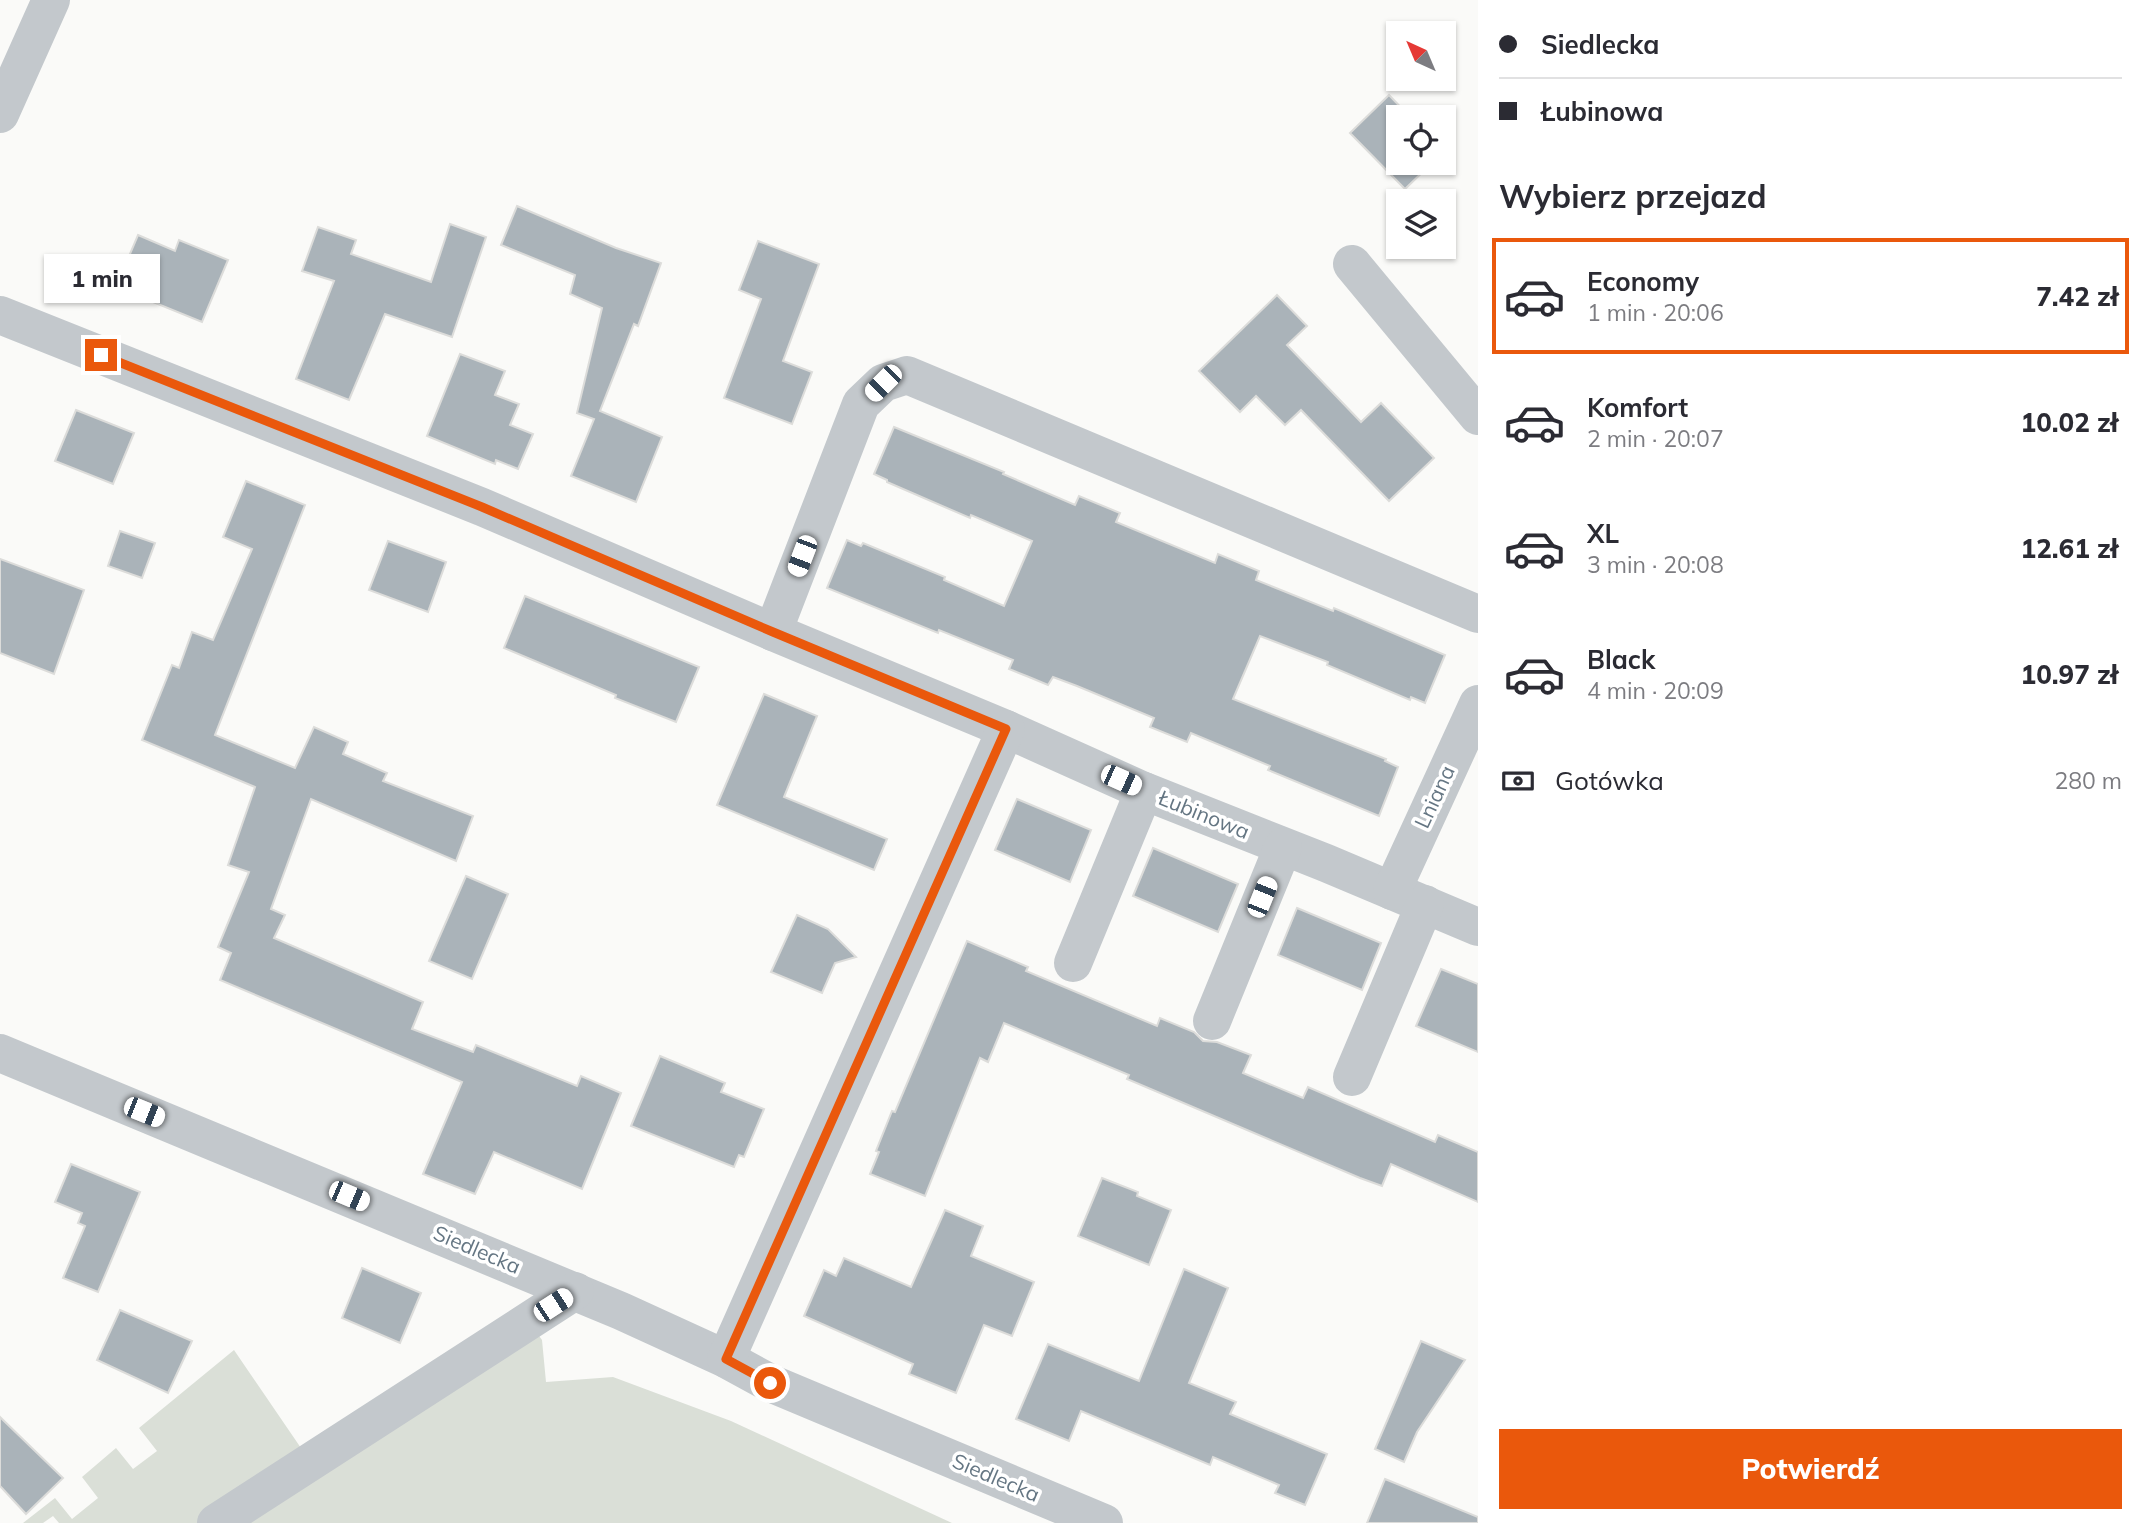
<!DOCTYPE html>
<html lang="pl">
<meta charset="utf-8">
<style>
:root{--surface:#fff;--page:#f7f7f7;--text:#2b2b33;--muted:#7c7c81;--line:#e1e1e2;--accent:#ea580c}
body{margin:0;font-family:Mulish,sans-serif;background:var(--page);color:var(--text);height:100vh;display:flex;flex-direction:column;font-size:26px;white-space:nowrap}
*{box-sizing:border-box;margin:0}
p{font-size:23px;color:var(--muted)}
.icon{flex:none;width:38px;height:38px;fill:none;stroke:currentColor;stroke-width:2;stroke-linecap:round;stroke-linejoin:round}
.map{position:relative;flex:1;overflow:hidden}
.side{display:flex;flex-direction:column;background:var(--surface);width:665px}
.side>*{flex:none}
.hud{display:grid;align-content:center;height:154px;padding:0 21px;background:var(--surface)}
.needle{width:46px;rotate:316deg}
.fabs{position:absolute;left:1386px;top:21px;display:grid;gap:14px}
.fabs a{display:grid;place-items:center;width:70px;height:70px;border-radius:0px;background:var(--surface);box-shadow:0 2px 5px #0004;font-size:35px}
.end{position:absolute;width:32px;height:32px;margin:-16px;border:9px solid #ea580c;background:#fff;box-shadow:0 0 0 4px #fff}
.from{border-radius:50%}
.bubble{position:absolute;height:49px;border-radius:0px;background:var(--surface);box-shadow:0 2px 5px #0004;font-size:23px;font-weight:800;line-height:49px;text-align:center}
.car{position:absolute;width:21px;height:42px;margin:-21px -10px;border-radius:9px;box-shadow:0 0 5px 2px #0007;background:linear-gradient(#fff 24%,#345 0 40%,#fff 0 76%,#345 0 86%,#fff 0)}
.hud b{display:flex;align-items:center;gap:24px;height:66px;font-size:26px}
.hud b+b{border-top:2px solid var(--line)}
.hud i{width:18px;height:18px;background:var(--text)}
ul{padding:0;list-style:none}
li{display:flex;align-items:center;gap:21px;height:116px;margin:0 14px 10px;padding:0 7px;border:4px solid transparent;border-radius:0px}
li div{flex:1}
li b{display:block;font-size:26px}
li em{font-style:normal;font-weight:800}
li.selected{border-color:var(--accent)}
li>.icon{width:63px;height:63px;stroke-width:1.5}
h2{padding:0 21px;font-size:32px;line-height:84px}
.pay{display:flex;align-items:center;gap:18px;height:77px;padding:0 21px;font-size:26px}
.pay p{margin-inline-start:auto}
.cta{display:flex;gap:14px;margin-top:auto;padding:14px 21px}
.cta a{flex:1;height:80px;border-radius:0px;background:var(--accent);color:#fff;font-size:28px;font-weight:800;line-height:80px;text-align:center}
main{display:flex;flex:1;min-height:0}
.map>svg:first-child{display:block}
</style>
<main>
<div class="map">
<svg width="1478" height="1523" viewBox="0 0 1478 1523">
<rect width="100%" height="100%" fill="#fafaf8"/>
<g fill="#dadfd7">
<path d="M537 1333 542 1340 546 1382 613 1377 731 1421 952 1523H230Z"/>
<path d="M234 1350 303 1451 197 1523H59L53 1516 43 1523H23L55 1498 72 1519 98 1498 82 1477 116 1448 133 1469 157 1451 139 1428Z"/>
</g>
<g fill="#aab3b9" stroke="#dcdcda" stroke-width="2">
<path d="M1389 95 1410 117H1398V163H1432L1405 189 1350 133Z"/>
<path d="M517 206 616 248 661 263 638 326 634 324 600 411 662 437 636 502 571 476 594 419 577 413 602 308 570 294 575 275 501 245Z"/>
<path d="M450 224 486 237 452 337 385 314 349 400 296 379 334 281 302 271 318 227 356 240 351 254 431 282Z"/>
<path d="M138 235 175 251 179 240 228 260 202 322 116 287Z"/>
<path d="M758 241 819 264 783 361 812 372 792 424 724 398 761 299 739 290Z"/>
<path d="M1277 295 1307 326 1287 345 1361 422 1381 403 1434 458 1389 501 1301 410 1285 425 1256 396 1240 412 1199 371Z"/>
<path d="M460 354 505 371 495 395 519 404 510 425 533 434 518 469 496 460 495 464 427 436Z"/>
<path d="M76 410 134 433 113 484 55 461Z"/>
<path d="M894 427 1004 472 1003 474 1075 505 1079 496 1120 513 1116 522 1215 563 1218 554 1259 571 1256 580 1333 611 1334 608 1445 655 1425 703 1411 697 1410 700 1327 665 1328 662 1260 636 1233 699 1386 759 1385 761 1398 767 1379 816 1268 770 1270 766 1191 733 1187 742 1150 727 1154 718 1077 686 1053 677 1048 685 1029 677 1009 669 1013 660 939 630 938 633 827 588 847 540 861 546 863 543 945 577 944 580 1004 606 1032 541 971 515 970 518 887 482V480L874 474Z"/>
<path d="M246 481 305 505 215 735 295 768 314 727 348 742 343 754 387 773 383 781 473 816 456 861 311 799 271 909 285 915 274 938 423 1002 412 1029 473 1052 476 1045 577 1086 581 1076 621 1093 582 1189 494 1152 475 1194 423 1174 462 1082 220 980 231 953 218 947 249 872 228 865 255 787 142 740 172 665 179 668 192 632 213 640 252 549 223 537Z"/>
<path d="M120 531 155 543 142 578 108 566Z"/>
<path d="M388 541 446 562 428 612 369 590Z"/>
<path d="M0 559 84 590 54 674 0 653Z"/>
<path d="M525 596 699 667 676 722 615 698 616 695 504 648Z"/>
<path d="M764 694 817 716 784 797 887 839 874 870 717 805Z"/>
<path d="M1017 799 1091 830 1070 882 995 850Z"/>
<path d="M1153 848 1238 884 1218 932 1133 896Z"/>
<path d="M466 876 508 894 472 979 429 961Z"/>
<path d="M1297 908 1381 943 1362 990 1278 955Z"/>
<path d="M797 915 828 929 856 957 835 963 822 993 771 972Z"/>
<path d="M967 941 1028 967 1026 971 1157 1026 1160 1018 1194 1032 1203 1041 1217 1042 1251 1055 1243 1073 1303 1098 1308 1087 1435 1142 1438 1135 1478 1152V1202L1391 1164 1382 1186 1360 1178 1127 1079 1129 1075 1004 1023 988 1062 980 1058 925 1196 870 1174 879 1152 876 1151 892 1111 895 1112Z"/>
<path d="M1441 969 1478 984V1052L1416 1026Z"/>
<path d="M660 1056 725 1083 721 1092 764 1109 744 1157 739 1155 734 1167 631 1126Z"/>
<path d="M71 1164 140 1192 98 1292 63 1278 85 1226 78 1223 82 1213 55 1202Z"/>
<path d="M1102 1178 1138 1192 1137 1196 1171 1210 1149 1265 1078 1236Z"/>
<path d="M945 1210 983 1226 971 1256 1034 1282 1012 1336 984 1325 956 1393 909 1374 913 1364 804 1316 824 1270 836 1276 844 1258 911 1287Z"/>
<path d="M362 1268 421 1293 400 1343 342 1318Z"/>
<path d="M1184 1269 1228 1288 1189 1383 1236 1402 1230 1414 1327 1454 1305 1505 1275 1493 1279 1485 1213 1457 1210 1465 1081 1411 1069 1441 1016 1419 1048 1344 1139 1381Z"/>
<path d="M120 1310 192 1341 168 1393 97 1360Z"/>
<path d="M1421 1341 1465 1360 1417 1432 1404 1462 1375 1449Z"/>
<path d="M0 1417 63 1478 26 1514 0 1486Z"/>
<path d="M1385 1479 1478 1517V1523H1367Z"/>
</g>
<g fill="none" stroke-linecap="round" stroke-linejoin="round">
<g stroke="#c3c8cc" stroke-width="38">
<path d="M0 114 51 0"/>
<path d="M1352 264 1478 416"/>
<path d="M0 315 482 507 773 632 1006 729 1144 791 1326 863 1478 927"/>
<path d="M773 632 861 404 883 383 907 375 1478 614"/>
<path d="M1392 891 1478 704"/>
<path d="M1073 963 1144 791"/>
<path d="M1212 1021 1283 847"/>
<path d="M0 1053 621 1311 726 1359 770 1383 1104 1523"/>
<path d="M1352 1077 1425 904"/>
<path d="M726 1359 1006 729"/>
<path d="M216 1523 575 1291"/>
</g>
</g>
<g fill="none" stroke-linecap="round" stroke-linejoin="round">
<path stroke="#ea580c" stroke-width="9" d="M101 355 482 507 773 632 1006 729 726 1359 770 1383"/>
</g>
<g text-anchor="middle" stroke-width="7" stroke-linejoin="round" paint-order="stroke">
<g font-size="21" fill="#657683" stroke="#fff">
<text transform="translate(1435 797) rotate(-65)" y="7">Lniana</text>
<text transform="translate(1204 815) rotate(22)" y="7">Łubinowa</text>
<text transform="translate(477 1250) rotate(23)" y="7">Siedlecka</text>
<text transform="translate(996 1478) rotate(23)" y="7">Siedlecka</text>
</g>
</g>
</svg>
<div class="fabs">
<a><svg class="needle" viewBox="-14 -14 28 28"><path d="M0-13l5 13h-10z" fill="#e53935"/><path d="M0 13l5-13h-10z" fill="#7c7c81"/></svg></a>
<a><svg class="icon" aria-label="locate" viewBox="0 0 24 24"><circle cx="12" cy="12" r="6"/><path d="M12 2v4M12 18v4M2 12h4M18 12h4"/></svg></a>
<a><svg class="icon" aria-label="layers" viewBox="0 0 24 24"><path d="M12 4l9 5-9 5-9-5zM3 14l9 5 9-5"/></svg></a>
</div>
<i class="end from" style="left:770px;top:1383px"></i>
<i class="end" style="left:101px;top:355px"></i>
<div class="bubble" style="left:44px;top:254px;width:116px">1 min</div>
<i class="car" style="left:883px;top:383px;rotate:225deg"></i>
<i class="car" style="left:802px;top:556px;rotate:201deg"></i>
<i class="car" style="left:1121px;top:780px;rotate:114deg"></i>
<i class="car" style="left:1262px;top:897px;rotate:22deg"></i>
<i class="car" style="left:144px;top:1112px;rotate:112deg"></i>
<i class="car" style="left:349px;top:1196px;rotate:113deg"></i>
<i class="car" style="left:553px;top:1305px;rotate:57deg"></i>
</div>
<section class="side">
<div class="hud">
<b><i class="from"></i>Siedlecka</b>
<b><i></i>Łubinowa</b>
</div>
<h2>Wybierz przejazd</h2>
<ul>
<li class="selected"><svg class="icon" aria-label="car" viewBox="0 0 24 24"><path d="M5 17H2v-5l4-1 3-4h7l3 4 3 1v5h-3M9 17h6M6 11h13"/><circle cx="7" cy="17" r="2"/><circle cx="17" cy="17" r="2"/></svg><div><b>Economy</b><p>1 min · 20:06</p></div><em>7.42 zł</em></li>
<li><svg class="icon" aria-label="car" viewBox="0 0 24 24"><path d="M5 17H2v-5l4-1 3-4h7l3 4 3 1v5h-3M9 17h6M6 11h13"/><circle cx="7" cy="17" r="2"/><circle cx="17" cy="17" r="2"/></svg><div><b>Komfort</b><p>2 min · 20:07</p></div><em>10.02 zł</em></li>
<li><svg class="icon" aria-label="car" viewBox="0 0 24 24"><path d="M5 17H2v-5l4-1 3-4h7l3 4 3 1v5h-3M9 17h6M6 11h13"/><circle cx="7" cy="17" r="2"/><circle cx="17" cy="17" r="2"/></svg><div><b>XL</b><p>3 min · 20:08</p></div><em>12.61 zł</em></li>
<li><svg class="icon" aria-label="car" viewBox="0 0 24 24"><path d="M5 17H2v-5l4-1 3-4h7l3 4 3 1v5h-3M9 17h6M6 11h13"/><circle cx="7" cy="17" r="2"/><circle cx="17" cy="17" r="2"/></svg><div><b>Black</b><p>4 min · 20:09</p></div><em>10.97 zł</em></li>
</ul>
<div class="pay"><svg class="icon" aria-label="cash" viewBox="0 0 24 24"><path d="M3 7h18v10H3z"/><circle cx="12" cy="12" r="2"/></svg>Gotówka<p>280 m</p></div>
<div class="cta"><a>Potwierdź</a></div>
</section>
</main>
